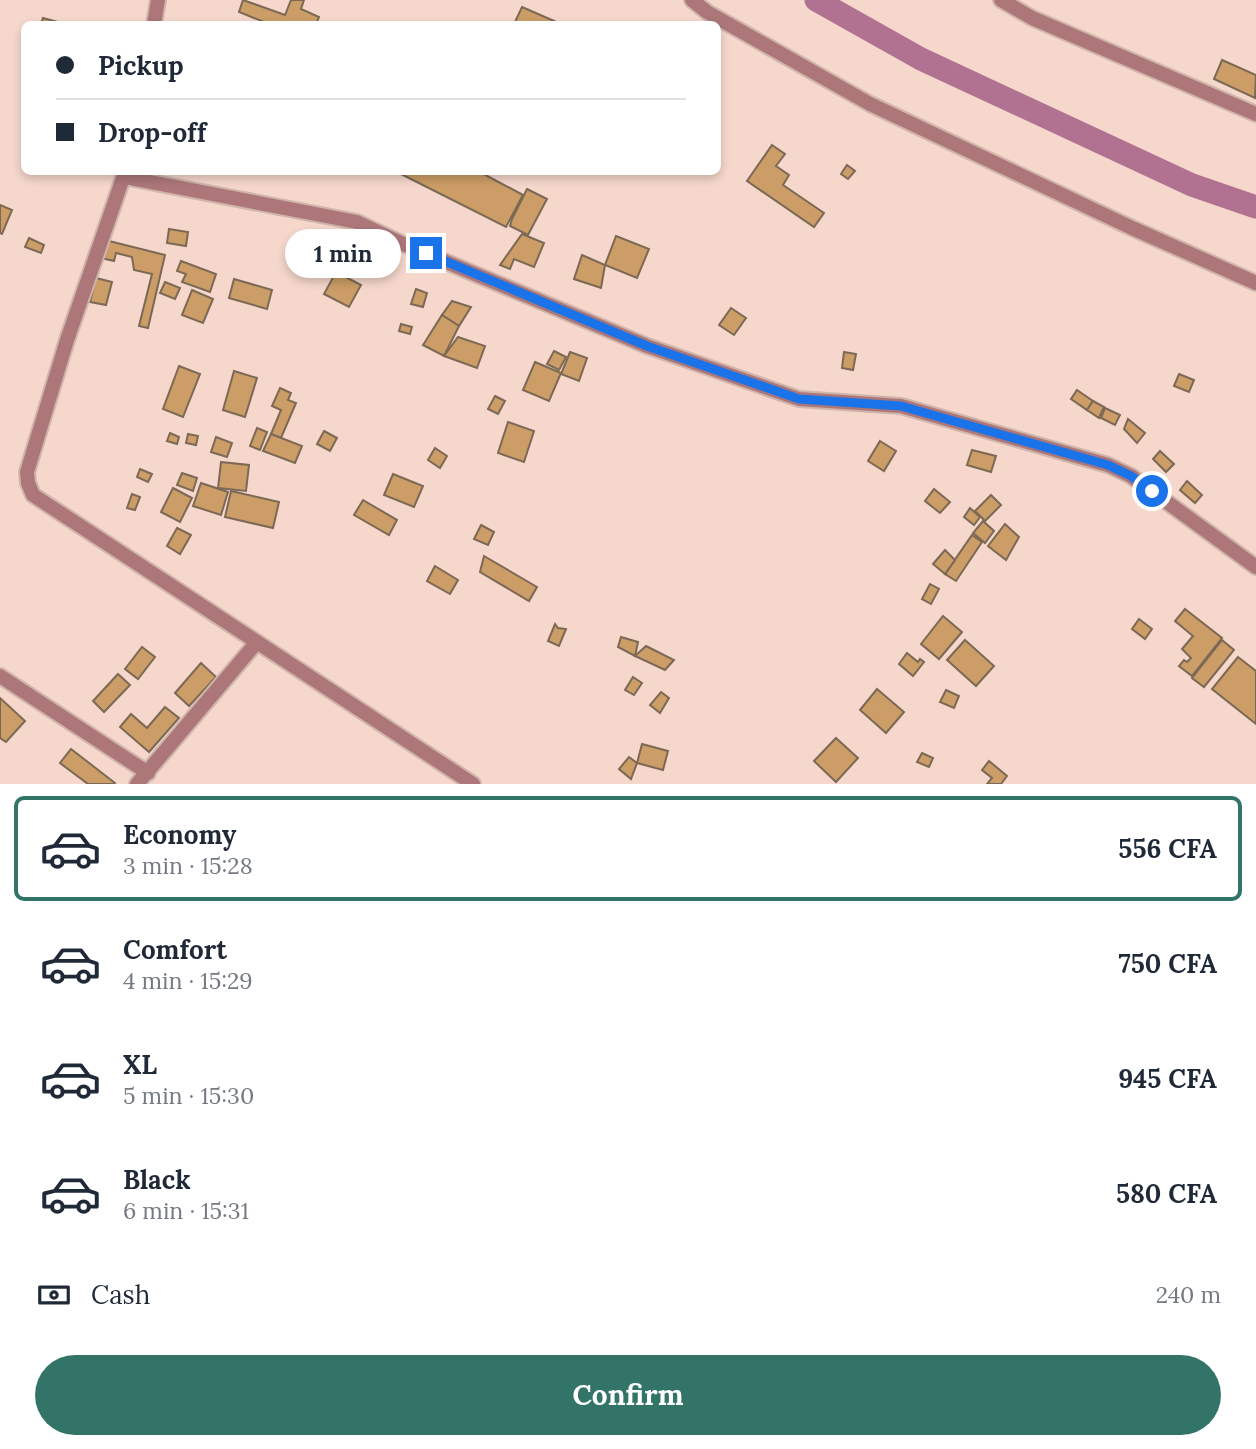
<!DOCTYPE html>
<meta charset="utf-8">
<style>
:root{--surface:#fff;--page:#f6f6f7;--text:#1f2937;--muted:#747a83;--line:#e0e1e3;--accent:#327568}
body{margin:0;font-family:Lora,serif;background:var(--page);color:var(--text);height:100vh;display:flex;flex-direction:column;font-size:26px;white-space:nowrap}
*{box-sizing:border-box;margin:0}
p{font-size:23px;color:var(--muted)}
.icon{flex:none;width:38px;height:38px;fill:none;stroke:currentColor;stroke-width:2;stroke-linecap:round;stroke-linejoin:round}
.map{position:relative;height:784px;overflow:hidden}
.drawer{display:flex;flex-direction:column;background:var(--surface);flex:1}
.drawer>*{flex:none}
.guide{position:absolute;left:21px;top:21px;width:700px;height:154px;border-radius:10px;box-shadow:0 4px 10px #0003;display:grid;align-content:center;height:154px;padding:0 35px;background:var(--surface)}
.end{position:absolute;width:32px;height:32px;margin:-16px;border:9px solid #1a73e8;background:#fff;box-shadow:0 0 0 4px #fff}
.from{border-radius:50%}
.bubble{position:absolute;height:49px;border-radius:24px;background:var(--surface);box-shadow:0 4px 10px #0003;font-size:23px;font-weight:700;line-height:49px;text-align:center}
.guide b{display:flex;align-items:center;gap:24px;height:66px;font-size:26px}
.guide b+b{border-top:2px solid var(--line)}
.guide i{width:18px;height:18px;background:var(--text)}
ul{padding:12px 0 0;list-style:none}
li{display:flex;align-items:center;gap:21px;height:105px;margin:0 14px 10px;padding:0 21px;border:4px solid transparent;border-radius:10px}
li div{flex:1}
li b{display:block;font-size:26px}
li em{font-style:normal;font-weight:700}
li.on{border-color:var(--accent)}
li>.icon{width:63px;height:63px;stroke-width:1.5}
.pay{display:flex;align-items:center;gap:18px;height:77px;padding:0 35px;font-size:26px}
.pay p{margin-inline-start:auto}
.primary-button{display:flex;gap:14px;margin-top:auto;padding:14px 35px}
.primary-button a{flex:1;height:80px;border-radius:42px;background:var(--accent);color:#fff;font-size:28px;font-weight:700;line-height:80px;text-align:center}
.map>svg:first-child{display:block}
</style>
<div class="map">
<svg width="1256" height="784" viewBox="0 0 1256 784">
<rect width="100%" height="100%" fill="#f6d7cc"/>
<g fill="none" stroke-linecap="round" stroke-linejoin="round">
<path stroke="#b17292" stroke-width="23" d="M816 0 921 59 1192 185 1256 207"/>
</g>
<g fill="#cc9d66" stroke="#7b6955" stroke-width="2">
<path d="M243 0 285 15 291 0H304L301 9 319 17 316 24H269L239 12Z"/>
<path d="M522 7 561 24H514Z"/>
<path d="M43 18 65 24H41Z"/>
<path d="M1222 60 1256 75 1255 98 1214 79Z"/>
<path d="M772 145 785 154 776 166 789 175 783 185 824 213 814 227 747 181Z"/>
<path d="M847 165 855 171 848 179 841 174Z"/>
<path d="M397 172H480L523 195 506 227Z"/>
<path d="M527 189 547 199 528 235 510 226 512 219Z"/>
<path d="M0 205 12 210 2 234 0 233Z"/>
<path d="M169 229 188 232 186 246 167 243Z"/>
<path d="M522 234 544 243 534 267 514 259 510 269 500 265Z"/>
<path d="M616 236 649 249 637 278 605 265Z"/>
<path d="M29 238 44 245 41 253 25 247Z"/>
<path d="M105 240 165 255 148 328 139 326 152 274 134 270 132 257 116 253 114 261 101 258Z"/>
<path d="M582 255 605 265 601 288 574 279Z"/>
<path d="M181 261 216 274 210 292 182 282 186 274 177 271Z"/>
<path d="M336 272 361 285 349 307 324 294Z"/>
<path d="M96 278 112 282 106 305 90 302Z"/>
<path d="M234 279 272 290 267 309 229 298Z"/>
<path d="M165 282 180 288 175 299 160 293Z"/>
<path d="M416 289 427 293 423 307 411 304Z"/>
<path d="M192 290 213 299 203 323 182 315Z"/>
<path d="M452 301 471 307 459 326 442 315Z"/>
<path d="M731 308 746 318 734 335 719 325Z"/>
<path d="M442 315 459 326 444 356 423 345Z"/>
<path d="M401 324 412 327 410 334 399 331Z"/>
<path d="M458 337 485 346 477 368 444 356Z"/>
<path d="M554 351 566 357 559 370 547 364Z"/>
<path d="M570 352 587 358 579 381 561 374Z"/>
<path d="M844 352 856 354 853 370 842 368Z"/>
<path d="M535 362 561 373 549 401 523 390Z"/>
<path d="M179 366 200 374 183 417 163 409Z"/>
<path d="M234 371 257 378 245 417 223 410Z"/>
<path d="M1179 374 1194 380 1189 392 1174 386Z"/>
<path d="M280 388 291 393 288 400 296 403 281 438 271 434 281 410 272 406Z"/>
<path d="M1077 390 1093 401 1087 410 1071 399Z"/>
<path d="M495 396 505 401 498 414 488 409Z"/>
<path d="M1093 401 1104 407 1099 418 1087 410Z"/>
<path d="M1105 408 1120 415 1115 425 1101 418Z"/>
<path d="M1128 419 1145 433 1137 443 1124 429Z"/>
<path d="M508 422 534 431 524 462 498 453Z"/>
<path d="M257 428 267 432 260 450 250 446Z"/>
<path d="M324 431 337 438 330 451 317 444Z"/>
<path d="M170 433 179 437 177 444 167 441Z"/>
<path d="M188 434 198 436 196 445 186 443Z"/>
<path d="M271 434 302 446 295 463 263 451Z"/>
<path d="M216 437 232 443 227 457 211 452Z"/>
<path d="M880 441 896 451 884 471 868 461Z"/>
<path d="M435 448 447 456 440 468 428 460Z"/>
<path d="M972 450 996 456 991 472 967 465Z"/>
<path d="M1160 451 1174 464 1166 472 1153 459Z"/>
<path d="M221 462 249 465 246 491 218 488Z"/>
<path d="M140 469 152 474 148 482 137 477Z"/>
<path d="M182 473 197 478 193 491 177 485Z"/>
<path d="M393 474 423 486 414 507 384 495Z"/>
<path d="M1187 481 1202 495 1195 503 1180 490Z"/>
<path d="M201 483 228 492 221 515 193 506Z"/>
<path d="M173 488 192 498 180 522 161 512Z"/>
<path d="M934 489 950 502 940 513 925 501Z"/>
<path d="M231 491 279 502 273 528 225 517Z"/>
<path d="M132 494 140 497 135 510 127 508Z"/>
<path d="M991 495 1001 505 985 521 975 511Z"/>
<path d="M363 500 397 520 389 535 354 515Z"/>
<path d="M970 508 980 517 974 525 964 517Z"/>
<path d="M983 521 994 531 985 543 973 533Z"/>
<path d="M1005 524 1019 537 1006 560 988 546Z"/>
<path d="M481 525 494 532 488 545 474 539Z"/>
<path d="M177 528 191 535 180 554 167 546Z"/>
<path d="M972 535 982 542 956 581 945 574Z"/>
<path d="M945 550 955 560 945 574 933 564Z"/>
<path d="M484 556 537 587 529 601 480 572Z"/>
<path d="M435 566 458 580 450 594 427 581Z"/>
<path d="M930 584 939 589 931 604 922 599Z"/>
<path d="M1185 609 1222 638 1192 676 1179 666 1184 660 1187 662 1191 658 1182 649 1193 636 1175 621Z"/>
<path d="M943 616 962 632 939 659 921 644Z"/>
<path d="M1139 619 1152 629 1145 639 1132 629Z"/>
<path d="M555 624 558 628 566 629 559 646 548 641Z"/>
<path d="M621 637 638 642 635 656 618 647Z"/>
<path d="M965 640 994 666 976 686 947 660Z"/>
<path d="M1222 640 1234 650 1204 687 1192 678Z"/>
<path d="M646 646 674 660 665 670 635 656Z"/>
<path d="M142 647 155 657 138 679 125 669Z"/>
<path d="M907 653 918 662 920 659 924 662 913 676 899 664Z"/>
<path d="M1238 657 1256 671V724L1212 689Z"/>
<path d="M201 663 216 677 189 706 175 693Z"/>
<path d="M118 674 130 685 104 712 93 701Z"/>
<path d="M633 677 642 683 634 695 625 690Z"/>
<path d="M877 689 904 712 886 733 860 710Z"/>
<path d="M946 690 959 696 954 708 940 702Z"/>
<path d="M661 692 669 698 660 713 650 705Z"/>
<path d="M0 698 25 721 6 742 0 738Z"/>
<path d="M165 707 179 718 149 752 120 727 131 714 147 728Z"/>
<path d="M836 738 858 758 836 782 814 761Z"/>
<path d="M642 744 668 751 663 770 637 763Z"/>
<path d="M71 749 115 783 114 784H88L60 763Z"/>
<path d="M922 753 933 758 929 767 917 762Z"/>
<path d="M629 757 637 763 631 779 619 769Z"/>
<path d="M989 761 1007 776 1001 784H987L992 778 982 770Z"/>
</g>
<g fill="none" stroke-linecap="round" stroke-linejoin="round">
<defs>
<g id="minor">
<path d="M692 0 707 12 870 104 1132 228 1256 283"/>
<path d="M1001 0 1032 18 1256 114"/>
<path d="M154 24 158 0"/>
<path d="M125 172 67 340 27 472 28 483 33 495 473 784"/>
<path d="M124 177 357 222 401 243 647 346 799 399 901 406 1108 465 1131 476 1256 567"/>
<path d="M0 676 148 773"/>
<path d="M137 784 257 642"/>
</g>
</defs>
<use href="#minor" stroke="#d0b5ab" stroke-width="18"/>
<use href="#minor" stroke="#ad777a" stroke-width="14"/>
</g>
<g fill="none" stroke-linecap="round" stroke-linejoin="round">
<path stroke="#1a73e8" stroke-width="9" d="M426 253 647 346 799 399 901 406 1108 465 1131 476 1152 491"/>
</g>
</svg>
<i class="end from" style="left:1152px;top:491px"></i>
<i class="end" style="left:426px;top:253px"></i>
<div class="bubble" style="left:285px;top:229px;width:116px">1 min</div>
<div class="guide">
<b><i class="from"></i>Pickup</b>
<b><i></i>Drop-off</b>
</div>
</div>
<section class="drawer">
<ul>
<li class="on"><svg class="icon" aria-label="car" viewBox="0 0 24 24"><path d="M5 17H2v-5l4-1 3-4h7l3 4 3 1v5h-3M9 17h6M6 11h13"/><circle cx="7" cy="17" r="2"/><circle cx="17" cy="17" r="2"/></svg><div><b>Economy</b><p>3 min · 15:28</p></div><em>556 CFA</em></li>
<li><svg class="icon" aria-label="car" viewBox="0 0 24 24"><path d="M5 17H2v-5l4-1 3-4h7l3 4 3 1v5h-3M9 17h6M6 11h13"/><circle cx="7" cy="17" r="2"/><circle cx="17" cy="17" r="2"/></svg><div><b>Comfort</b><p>4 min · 15:29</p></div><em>750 CFA</em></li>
<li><svg class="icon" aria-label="car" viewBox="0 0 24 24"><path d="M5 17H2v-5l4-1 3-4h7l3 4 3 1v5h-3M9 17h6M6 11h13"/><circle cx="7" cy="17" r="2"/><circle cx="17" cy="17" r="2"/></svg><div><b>XL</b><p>5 min · 15:30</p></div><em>945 CFA</em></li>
<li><svg class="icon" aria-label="car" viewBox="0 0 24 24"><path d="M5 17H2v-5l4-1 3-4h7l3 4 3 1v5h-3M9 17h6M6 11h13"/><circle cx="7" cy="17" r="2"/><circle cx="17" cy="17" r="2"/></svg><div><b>Black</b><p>6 min · 15:31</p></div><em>580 CFA</em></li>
</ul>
<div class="pay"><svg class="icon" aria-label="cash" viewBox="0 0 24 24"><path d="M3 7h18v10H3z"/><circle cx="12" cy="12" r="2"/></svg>Cash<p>240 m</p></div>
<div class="primary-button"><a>Confirm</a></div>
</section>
